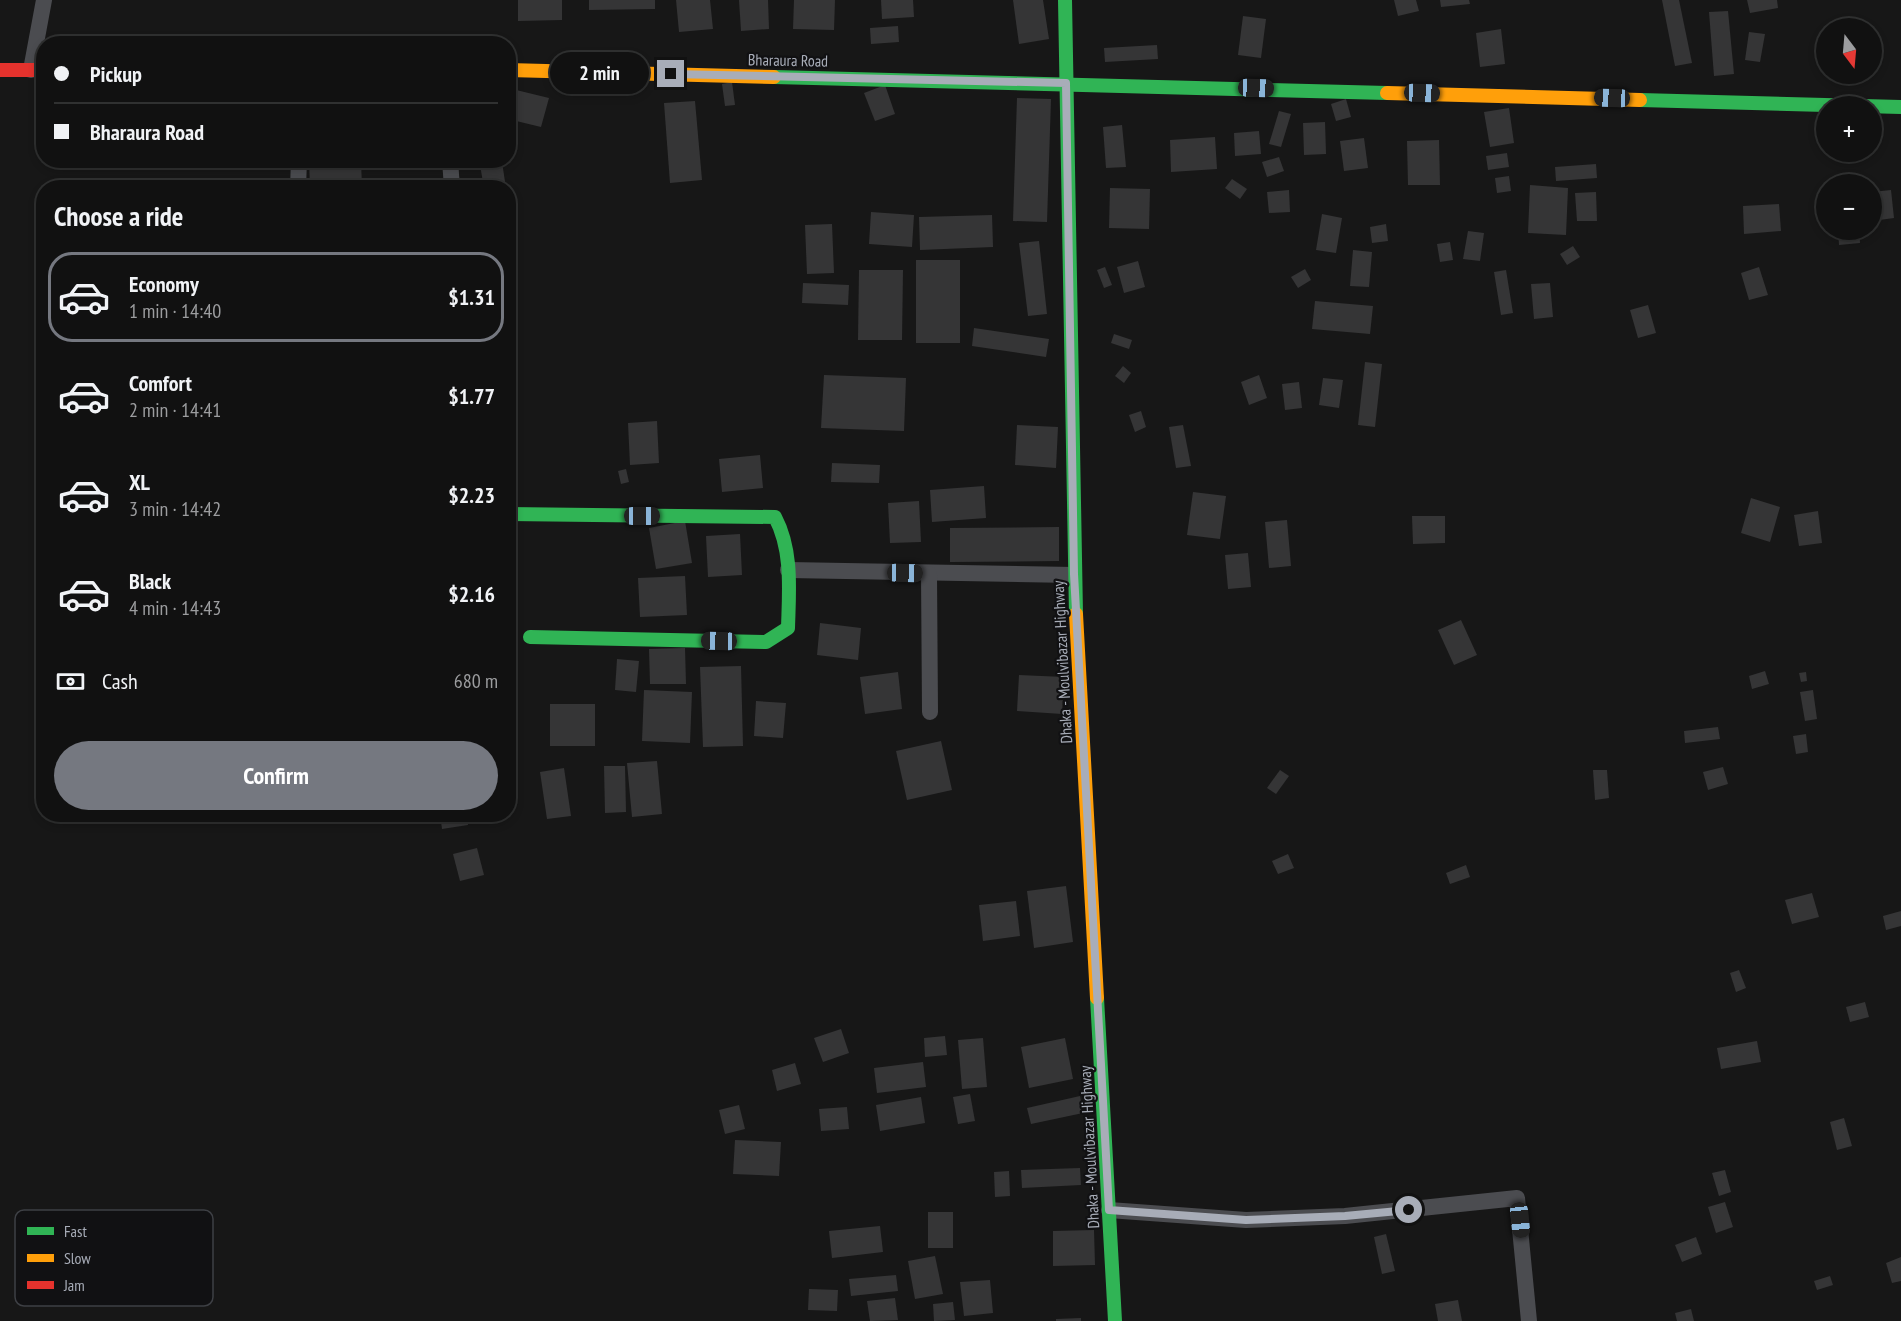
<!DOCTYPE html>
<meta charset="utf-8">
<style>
:root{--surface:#111;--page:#1a1a1a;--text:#f1f3f6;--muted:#9c9d9f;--line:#303131;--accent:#757880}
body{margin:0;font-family:"PT Sans Narrow",sans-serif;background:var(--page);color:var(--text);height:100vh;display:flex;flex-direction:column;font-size:22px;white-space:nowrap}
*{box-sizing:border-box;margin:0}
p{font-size:20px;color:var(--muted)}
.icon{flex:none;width:33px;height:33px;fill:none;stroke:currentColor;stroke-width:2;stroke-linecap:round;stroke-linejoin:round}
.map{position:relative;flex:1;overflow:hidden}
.sheet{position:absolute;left:36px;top:180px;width:480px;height:642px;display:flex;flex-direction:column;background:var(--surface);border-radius:24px;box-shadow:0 3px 9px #0003,0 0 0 2px var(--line)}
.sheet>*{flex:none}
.hud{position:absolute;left:36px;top:36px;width:480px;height:132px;border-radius:24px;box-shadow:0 3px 9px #0003,0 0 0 2px var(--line);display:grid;align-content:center;height:132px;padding:0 18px;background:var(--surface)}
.needle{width:39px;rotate:164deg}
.controls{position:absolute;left:1816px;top:18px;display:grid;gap:12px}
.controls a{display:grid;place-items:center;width:66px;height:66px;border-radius:50%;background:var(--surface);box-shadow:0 3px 9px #0003,0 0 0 2px var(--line);font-size:30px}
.end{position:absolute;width:27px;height:27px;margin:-14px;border:8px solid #a8adb8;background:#111;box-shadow:0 0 0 3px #111}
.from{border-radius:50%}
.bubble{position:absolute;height:42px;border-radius:21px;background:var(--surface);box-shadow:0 3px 9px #0003,0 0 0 2px var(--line);font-size:20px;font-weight:700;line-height:42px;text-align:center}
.car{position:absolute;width:18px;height:36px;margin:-18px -9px;border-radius:8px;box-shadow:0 0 4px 2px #0007;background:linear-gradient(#222 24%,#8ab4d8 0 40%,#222 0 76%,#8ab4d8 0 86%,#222 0)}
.hud b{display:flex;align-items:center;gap:21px;height:57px;font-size:22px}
.hud b+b{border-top:2px solid var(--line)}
.hud i{width:15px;height:15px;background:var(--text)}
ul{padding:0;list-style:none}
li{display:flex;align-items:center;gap:18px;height:90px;margin:0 12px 9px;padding:0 6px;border:3px solid transparent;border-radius:24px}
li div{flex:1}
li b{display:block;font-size:22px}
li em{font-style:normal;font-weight:700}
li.selected{border-color:var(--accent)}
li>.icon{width:54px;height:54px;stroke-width:1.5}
h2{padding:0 18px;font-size:27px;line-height:72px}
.pay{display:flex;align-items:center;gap:15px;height:66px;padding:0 18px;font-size:22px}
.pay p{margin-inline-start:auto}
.primary-button{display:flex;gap:12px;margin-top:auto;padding:12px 18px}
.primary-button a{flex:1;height:69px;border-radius:36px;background:var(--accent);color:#fff;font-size:24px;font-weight:700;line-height:69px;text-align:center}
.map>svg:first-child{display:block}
</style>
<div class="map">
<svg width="1901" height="1321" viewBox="0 0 1901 1321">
<rect width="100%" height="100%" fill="#171717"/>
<g fill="#353536">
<path d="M518 0H562V20L518 21Z"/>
<path d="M589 0H655V9L589 10Z"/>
<path d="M676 0H710L713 29 679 32Z"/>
<path d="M739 0H768L769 29 741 31Z"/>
<path d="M794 0H835L834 30 793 29Z"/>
<path d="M881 0H913L914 17 882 19Z"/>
<path d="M1013 0H1043L1049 39 1019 44Z"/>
<path d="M1394 0H1416L1419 11 1398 16Z"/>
<path d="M1440 0H1469L1470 4 1441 7Z"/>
<path d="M1662 0H1679L1692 63 1675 66Z"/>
<path d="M1747 0H1777L1778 8 1750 13Z"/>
<path d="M1728 11 1734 74 1714 76 1709 12Z"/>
<path d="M1243 16 1266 19 1261 58 1238 55Z"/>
<path d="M898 26 899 42 871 44 870 28Z"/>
<path d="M1501 29 1505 64 1480 67 1476 33Z"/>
<path d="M1749 32 1765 34 1760 62 1745 60Z"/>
<path d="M1157 45 1158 59 1105 62 1104 48Z"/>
<path d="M732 82 735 105 725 106 722 84Z"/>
<path d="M885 85 895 114 875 121 864 93Z"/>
<path d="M508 88 549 98 541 127 508 119Z"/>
<path d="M1017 98 1051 99 1047 222 1013 221Z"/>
<path d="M1346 99 1351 117 1336 121 1331 104Z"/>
<path d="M695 101 702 180 670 183 664 103Z"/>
<path d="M1509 108 1514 143 1490 147 1484 112Z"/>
<path d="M1279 111 1291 114 1281 147 1269 144Z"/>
<path d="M1325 122 1326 154 1304 155 1303 123Z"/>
<path d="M1122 125 1126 167 1106 168 1103 127Z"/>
<path d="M1259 131 1261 154 1235 156 1234 133Z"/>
<path d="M1215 137 1217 169 1171 172 1170 140Z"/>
<path d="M1364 138 1368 168 1344 171 1340 141Z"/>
<path d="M1439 140 1440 185H1408L1407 141Z"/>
<path d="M1507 153 1509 167 1488 170 1486 156Z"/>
<path d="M1279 157 1284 171 1267 177 1262 162Z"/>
<path d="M309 160H361L362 188H310Z"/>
<path d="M502 162 506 188H484L480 165Z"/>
<path d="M1596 164 1597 178 1556 181 1555 167Z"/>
<path d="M1509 176 1511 191 1497 193 1495 178Z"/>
<path d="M1232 179 1247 189 1240 199 1225 188Z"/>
<path d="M1530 185 1568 188 1566 235 1528 233Z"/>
<path d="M1110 188 1150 189 1149 229 1109 228Z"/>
<path d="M1289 190 1290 212 1269 213 1267 192Z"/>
<path d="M1891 190 1894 218 1872 221V192Z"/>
<path d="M1596 192 1597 221H1577L1575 193Z"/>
<path d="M1779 204 1781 231 1744 234 1743 206Z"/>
<path d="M871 212 914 215 912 247 869 244Z"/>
<path d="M1322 214 1342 218 1336 253 1316 250Z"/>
<path d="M992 215 993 247 920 250 919 217Z"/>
<path d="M832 224 834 273 807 274 805 225Z"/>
<path d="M1386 224 1388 241 1372 243 1370 227Z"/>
<path d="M1838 230H1859L1860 243 1839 245Z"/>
<path d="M1468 231 1484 233 1480 261 1463 259Z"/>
<path d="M1039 241 1047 314 1028 316 1019 243Z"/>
<path d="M1450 242 1453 260 1440 262 1437 244Z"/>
<path d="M1573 246 1580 257 1567 265 1560 254Z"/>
<path d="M1353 250 1372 252 1369 287 1350 286Z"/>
<rect x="916" y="260" width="44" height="83"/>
<path d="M1138 261 1145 287 1124 293 1117 267Z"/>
<path d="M1105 267 1112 285 1104 288 1097 270Z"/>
<path d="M1759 267 1768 295 1749 300 1741 273Z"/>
<path d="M1305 269 1311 280 1298 288 1291 277Z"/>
<path d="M859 270H903L902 340H858Z"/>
<path d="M1506 270 1513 313 1501 315 1494 272Z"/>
<path d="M803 283 849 285 848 305 802 303Z"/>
<path d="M1550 283 1553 317 1534 319 1531 284Z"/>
<path d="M1315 301 1373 306 1370 334 1312 329Z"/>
<path d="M1648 305 1656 333 1638 338 1630 310Z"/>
<path d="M974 328 1049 339 1046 357 972 346Z"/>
<path d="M1114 334 1132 340 1129 349 1111 343Z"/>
<path d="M1365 362 1382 364 1375 427 1358 425Z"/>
<path d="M1123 366 1131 373 1124 383 1115 376Z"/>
<path d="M824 375 906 378 904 431 821 428Z"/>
<path d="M1259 375 1267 398 1249 405 1241 382Z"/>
<path d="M1323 378 1343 380 1339 408 1319 405Z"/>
<path d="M1299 382 1302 408 1285 410 1282 384Z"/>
<path d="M1141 411 1146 427 1135 432 1129 415Z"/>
<path d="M657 421 659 463 630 465 628 423Z"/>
<path d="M1017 425 1058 427 1056 468 1015 465Z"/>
<path d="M1183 425 1191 466 1176 468 1169 427Z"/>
<path d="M760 455 763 488 722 492 719 459Z"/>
<path d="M832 463 880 465 879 483 831 482Z"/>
<path d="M626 469 629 482 621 484 618 471Z"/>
<path d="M984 486 986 518 932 522 930 490Z"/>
<path d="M1193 492 1226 496 1220 539 1187 535Z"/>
<path d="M1751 498 1780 507 1770 542 1741 533Z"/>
<path d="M919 501 921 542 890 543 888 503Z"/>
<path d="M1818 511 1822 543 1799 546 1794 515Z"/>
<path d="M1412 516H1445V543L1413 544Z"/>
<path d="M1287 520 1291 566 1269 568 1265 522Z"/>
<path d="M685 521 692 563 656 569 649 528Z"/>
<path d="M1059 527V561L950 562V528Z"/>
<path d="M740 534 742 575 708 577 706 536Z"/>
<path d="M1248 553 1251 587 1228 589 1225 555Z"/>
<path d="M685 576 687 615 640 617 638 578Z"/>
<path d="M1461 620 1477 655 1454 665 1438 630Z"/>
<path d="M820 623 861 628 858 660 817 655Z"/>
<path d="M685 648 686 684H650L649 649Z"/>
<path d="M508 650H514L518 687 508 688Z"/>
<path d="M617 659 639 661 636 692 615 690Z"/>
<path d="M741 666 743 746 703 747 700 667Z"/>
<path d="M1765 671 1769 684 1752 689 1749 676Z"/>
<path d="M898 672 902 709 865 714 860 677Z"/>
<path d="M1806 672 1807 681 1801 682 1799 673Z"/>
<path d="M1019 675 1064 677 1062 714 1017 711Z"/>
<path d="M644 690 692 692 690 743 642 741Z"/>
<path d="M1813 690 1817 719 1805 721 1800 692Z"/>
<path d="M756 701 786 703 783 738 754 736Z"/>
<rect x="550" y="704" width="45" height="42"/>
<path d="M1718 727 1720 739 1685 743 1684 731Z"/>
<path d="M1806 734 1808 752 1796 754 1793 736Z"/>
<path d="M941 741 952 790 907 800 896 751Z"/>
<path d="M657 761 662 814 632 817 627 763Z"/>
<path d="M604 766H625L626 812 605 813Z"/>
<path d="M1723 767 1728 784 1708 790 1703 772Z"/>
<path d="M564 768 571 816 547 819 540 772Z"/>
<path d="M1280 770 1289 776 1276 794 1267 788Z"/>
<path d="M1593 770H1607L1609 798 1595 800Z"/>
<path d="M440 814H467L468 825 442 829Z"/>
<path d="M477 848 484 875 460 881 453 854Z"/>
<path d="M1288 854 1294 868 1278 874 1272 861Z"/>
<path d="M1466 865 1470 877 1450 884 1446 873Z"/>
<path d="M1066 886 1073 942 1034 948 1027 891Z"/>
<path d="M1812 893 1819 917 1792 924 1785 900Z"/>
<path d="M1016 901 1020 936 983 941 979 905Z"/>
<path d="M1901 911V926L1886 930 1883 916Z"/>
<path d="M1739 970 1746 988 1736 992 1730 973Z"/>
<path d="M1865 1002 1869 1017 1850 1022 1846 1007Z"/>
<path d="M841 1029 849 1053 823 1062 814 1038Z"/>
<path d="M945 1036 947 1055 925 1057 924 1038Z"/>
<path d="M983 1038 987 1087 962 1089 958 1040Z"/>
<path d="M1065 1038 1073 1079 1029 1088 1021 1047Z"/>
<path d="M1757 1041 1761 1062 1721 1069 1717 1048Z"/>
<path d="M923 1062 926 1087 877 1093 874 1068Z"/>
<path d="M795 1063 801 1084 777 1091 772 1070Z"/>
<path d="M970 1094 975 1121 958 1124 953 1097Z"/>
<path d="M1080 1096 1083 1113 1031 1124 1027 1108Z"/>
<path d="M921 1097 925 1123 880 1131 876 1105Z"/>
<path d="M739 1105 745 1129 725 1134 719 1110Z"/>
<path d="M847 1107 849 1129 821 1131 819 1109Z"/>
<path d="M1844 1118 1852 1146 1837 1150 1830 1122Z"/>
<path d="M735 1140 781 1142 779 1176 733 1174Z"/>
<path d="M1080 1168 1081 1185 1022 1188 1021 1170Z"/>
<path d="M1725 1170 1731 1192 1719 1196 1712 1173Z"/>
<path d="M1009 1171 1010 1196 995 1197 994 1172Z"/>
<path d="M1725 1202 1733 1227 1716 1233 1708 1207Z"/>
<rect x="928" y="1212" width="25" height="36"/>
<path d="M880 1226 883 1252 832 1258 829 1231Z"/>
<path d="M1094 1230 1095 1265 1053 1266V1231Z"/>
<path d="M1386 1234 1395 1271 1382 1274 1374 1237Z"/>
<path d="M1696 1237 1702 1254 1682 1262 1675 1245Z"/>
<path d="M935 1256 943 1294 915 1299 908 1261Z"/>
<path d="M1901 1257V1281L1892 1283 1886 1263Z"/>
<path d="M896 1275 898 1291 851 1296 849 1279Z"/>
<path d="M1830 1276 1833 1285 1817 1290 1814 1281Z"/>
<path d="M990 1280 993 1313 964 1316 960 1282Z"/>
<path d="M809 1289 838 1290 837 1311 808 1310Z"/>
<path d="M895 1298 898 1320 870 1321 867 1301Z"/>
<path d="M1458 1300 1462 1321H1438L1435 1304Z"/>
<path d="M953 1302 955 1320 934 1321 933 1304Z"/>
<path d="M1691 1309 1694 1321H1677L1675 1313Z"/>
<path d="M1081 1318V1321H1056V1319Z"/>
</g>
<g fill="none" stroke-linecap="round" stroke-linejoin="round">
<g stroke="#4b4c50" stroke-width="16">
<path d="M31 70 44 0"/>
<path d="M450 160 452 188"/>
<path d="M298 188 299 160"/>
<path d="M788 570 1074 575"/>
<path d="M929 574 930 712"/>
<path d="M1109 1210 1246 1220 1345 1216 1517 1198 1529 1321"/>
</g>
<g stroke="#30b455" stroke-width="14">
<path d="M1065 0 1076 614"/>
<path d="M774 77 1387 93"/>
<path d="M1640 100 1901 107"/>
<path d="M508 514 775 517C793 551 789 591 788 628L766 642 530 637"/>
<path d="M1097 998 1115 1321"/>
</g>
<g stroke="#ff9f0a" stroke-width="14">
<path d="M508 70 774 77"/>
<path d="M1387 93 1640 100"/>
<path d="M1076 614 1097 998"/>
</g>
<path stroke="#e5322d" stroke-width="14" d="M0 70H44"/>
</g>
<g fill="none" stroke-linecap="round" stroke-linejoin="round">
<path stroke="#a8adb8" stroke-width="8" d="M671 74 1066 83 1074 574 1109 1210 1246 1220 1345 1216 1409 1210"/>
</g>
<g text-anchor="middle" stroke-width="4.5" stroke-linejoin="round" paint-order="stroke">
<g font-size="16" fill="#a8adb8" stroke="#111113">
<text transform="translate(788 60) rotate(1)" y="6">Bharaura Road</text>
<text transform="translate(1062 662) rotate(-93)" y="6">Dhaka - Moulvibazar Highway</text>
<text transform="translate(1089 1147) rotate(-93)" y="6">Dhaka - Moulvibazar Highway</text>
</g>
</g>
<rect x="15" y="1210" width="198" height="96" rx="9" fill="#111113" stroke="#3e4045" stroke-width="1.5"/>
<rect x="27" y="1227" width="27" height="8" fill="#30b455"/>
<rect x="27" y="1254" width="27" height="8" fill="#ff9f0a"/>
<rect x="27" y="1281" width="27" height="8" fill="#e5322d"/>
<g font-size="16" fill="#a8adb8">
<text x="64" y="1237">Fast</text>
<text x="64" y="1264">Slow</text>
<text x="64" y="1291">Jam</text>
</g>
</svg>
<div class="controls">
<a><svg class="needle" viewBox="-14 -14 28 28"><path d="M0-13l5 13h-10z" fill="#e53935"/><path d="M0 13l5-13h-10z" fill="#9c9d9f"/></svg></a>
<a>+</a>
<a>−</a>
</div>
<i class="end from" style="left:1409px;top:1210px"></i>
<i class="end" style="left:671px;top:74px"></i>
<div class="bubble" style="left:550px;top:52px;width:99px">2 min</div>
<i class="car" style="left:1256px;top:88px;rotate:92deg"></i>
<i class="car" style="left:1422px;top:93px;rotate:92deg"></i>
<i class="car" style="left:1612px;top:98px;rotate:272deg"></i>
<i class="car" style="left:642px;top:516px;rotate:90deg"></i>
<i class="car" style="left:905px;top:573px;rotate:91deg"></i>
<i class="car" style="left:719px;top:641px;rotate:271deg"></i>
<i class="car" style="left:1520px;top:1220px;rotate:174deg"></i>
<div class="hud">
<b><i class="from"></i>Pickup</b>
<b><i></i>Bharaura Road</b>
</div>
<section class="sheet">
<h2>Choose a ride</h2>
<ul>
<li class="selected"><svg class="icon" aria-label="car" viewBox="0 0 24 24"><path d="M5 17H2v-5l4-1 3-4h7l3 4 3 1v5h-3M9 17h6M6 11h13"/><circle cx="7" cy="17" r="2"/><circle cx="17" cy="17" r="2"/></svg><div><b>Economy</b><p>1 min · 14:40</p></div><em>$1.31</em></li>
<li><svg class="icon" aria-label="car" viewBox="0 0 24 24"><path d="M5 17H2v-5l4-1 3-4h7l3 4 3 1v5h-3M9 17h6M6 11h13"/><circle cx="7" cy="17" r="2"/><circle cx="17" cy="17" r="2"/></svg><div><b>Comfort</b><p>2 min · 14:41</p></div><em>$1.77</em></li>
<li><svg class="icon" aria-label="car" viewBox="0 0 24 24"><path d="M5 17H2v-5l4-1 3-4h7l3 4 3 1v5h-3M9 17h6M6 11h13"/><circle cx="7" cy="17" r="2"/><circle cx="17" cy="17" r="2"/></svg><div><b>XL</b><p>3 min · 14:42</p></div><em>$2.23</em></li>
<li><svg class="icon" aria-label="car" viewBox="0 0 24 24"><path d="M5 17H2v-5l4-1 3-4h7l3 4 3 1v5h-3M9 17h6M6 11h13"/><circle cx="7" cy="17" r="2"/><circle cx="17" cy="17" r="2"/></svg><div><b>Black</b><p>4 min · 14:43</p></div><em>$2.16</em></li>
</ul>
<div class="pay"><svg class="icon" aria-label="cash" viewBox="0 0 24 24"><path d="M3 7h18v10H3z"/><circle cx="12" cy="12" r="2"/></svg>Cash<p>680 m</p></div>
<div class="primary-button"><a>Confirm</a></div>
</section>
</div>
